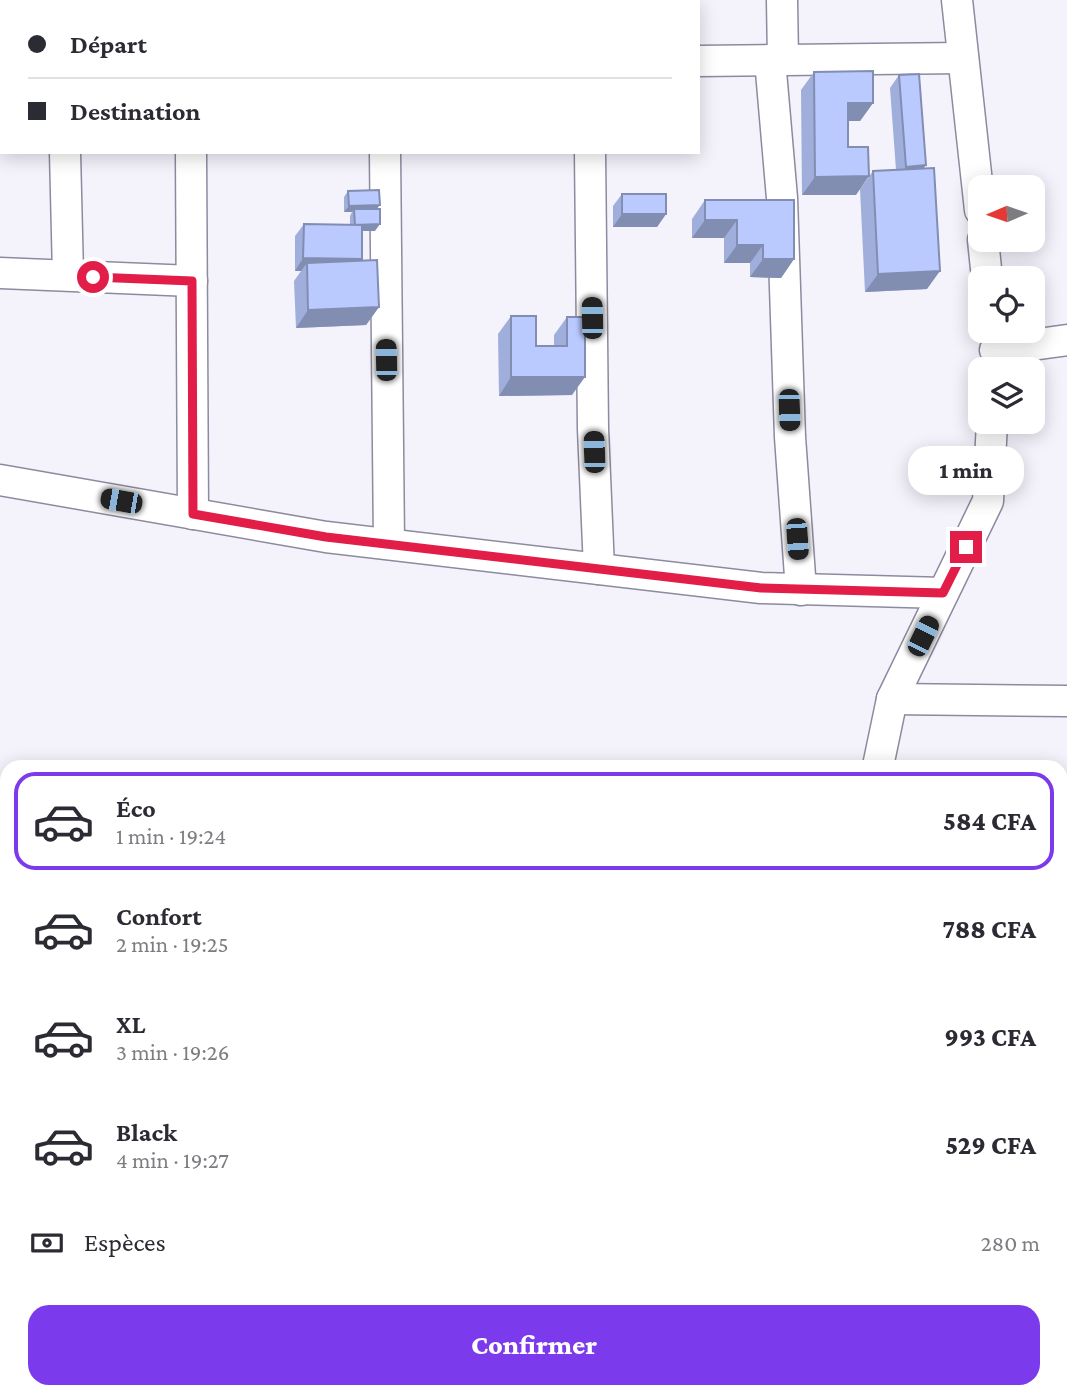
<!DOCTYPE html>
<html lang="fr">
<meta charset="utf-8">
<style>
:root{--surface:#fff;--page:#f2f2f3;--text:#2b2b33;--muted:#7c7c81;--line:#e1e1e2;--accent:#7c3aed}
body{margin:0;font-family:"Crimson Pro",serif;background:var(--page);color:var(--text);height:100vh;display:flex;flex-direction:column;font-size:26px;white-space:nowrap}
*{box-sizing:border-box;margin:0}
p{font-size:23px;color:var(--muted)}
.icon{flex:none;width:38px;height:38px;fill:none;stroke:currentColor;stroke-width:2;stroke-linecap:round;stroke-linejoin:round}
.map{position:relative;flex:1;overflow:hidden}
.sheet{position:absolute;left:0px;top:760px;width:1068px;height:639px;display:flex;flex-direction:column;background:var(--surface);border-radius:21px 21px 0 0;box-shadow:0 4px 18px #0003}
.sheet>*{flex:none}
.top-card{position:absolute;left:0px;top:0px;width:700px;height:154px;box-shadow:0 4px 18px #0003;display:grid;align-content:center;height:154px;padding:0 28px;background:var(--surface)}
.needle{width:46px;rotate:268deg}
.controls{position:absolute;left:968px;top:175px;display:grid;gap:14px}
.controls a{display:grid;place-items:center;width:77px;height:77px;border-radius:14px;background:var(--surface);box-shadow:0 4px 18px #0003;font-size:35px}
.end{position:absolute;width:32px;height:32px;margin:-16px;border:9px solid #e11d48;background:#fff;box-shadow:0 0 0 4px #fff}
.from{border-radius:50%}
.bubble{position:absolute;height:49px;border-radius:21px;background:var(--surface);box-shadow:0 4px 18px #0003;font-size:23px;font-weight:800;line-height:49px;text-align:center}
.car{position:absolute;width:21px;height:42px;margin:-21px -10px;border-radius:9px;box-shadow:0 0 5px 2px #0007;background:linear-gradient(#222 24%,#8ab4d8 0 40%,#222 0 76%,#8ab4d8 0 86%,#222 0)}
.top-card b{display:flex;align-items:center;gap:24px;height:66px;font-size:26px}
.top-card b+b{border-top:2px solid var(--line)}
.top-card i{width:18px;height:18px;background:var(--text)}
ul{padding:12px 0 0;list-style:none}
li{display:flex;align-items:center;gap:21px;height:98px;margin:0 14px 10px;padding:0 14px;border:4px solid transparent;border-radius:21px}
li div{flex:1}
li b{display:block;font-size:26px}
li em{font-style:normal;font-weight:800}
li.active{border-color:var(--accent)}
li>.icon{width:63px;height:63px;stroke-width:1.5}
.pay{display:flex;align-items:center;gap:18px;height:77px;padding:0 28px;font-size:26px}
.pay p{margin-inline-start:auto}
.button{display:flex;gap:14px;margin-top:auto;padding:14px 28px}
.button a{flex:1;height:80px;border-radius:21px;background:var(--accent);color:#fff;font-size:28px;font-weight:800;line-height:80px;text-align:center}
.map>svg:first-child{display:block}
</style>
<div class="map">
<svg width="1067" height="1397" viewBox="0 0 1067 1397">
<rect width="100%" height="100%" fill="#f4f3fc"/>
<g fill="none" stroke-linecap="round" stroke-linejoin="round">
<defs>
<g id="street">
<path d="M61 0V2"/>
<path d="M189 0V2"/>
<path d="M384 0V2"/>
<path d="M588 0V2"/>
<path d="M782 0 783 60"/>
<path d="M957 0 980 210"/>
<path d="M770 60 782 198 790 437 801 590"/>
<path d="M698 61 963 58"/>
<path d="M65 152 68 275"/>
<path d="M191 152 193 514"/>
<path d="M385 152 389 544"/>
<path d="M590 152 593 429 599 569"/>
<path d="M983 240 987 278"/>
<path d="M0 273 192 281"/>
<path d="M995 350 1067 340"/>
<path d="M0 480 326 537 761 588 943 593"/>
<path d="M892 699 1067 701"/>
<path d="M878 766 892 699 988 501 992 422"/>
<path d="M791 1397V1391"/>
</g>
</defs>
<use href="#street" stroke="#8d8a9f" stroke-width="33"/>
<use href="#street" stroke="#fff" stroke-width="30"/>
</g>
<g fill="#a0aedb">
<rect x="409" y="0" width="95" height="2"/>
<path d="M814 72 873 103 860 121H848V147L856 195H802L801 90Z"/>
<path d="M899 75 926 165 923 168 927 289 865 292 860 189 873 171 896 170 890 88Z"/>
<path d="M348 191 377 209 375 231H362L360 261 379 307 366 325 296 328 294 281 301 271H295V236L304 224 350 225V216L352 212H344V197Z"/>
<path d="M622 194 666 214 657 227H613V206Z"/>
<path d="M705 200H794V259L781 278 750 277V263H724V238H692V219Z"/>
<path d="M511 316 536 346H554V335L567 317 572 395 499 396 498 334Z"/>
</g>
<g fill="#828db2">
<path d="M848 103H873L860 121H835Z"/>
<path d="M926 165 917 178 897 179 906 167Z"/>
<path d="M869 176 856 195H802L815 177Z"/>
<path d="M380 205 375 211 354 209 352 212H344L349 206Z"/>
<path d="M622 214H666L657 227H613Z"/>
<path d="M705 220H737L724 238H692Z"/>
<path d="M380 224 375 231H350L355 225Z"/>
<path d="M737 245H763L750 263H724Z"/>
<path d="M303 258 362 259 353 272 307 263 301 271H295Z"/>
<path d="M763 259H794L781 278 750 277Z"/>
<path d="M940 271 927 289 865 292 878 274Z"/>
<path d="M379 307 366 325 296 328 308 310Z"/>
<path d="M511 377H585L572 395 499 396Z"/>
</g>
<g fill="#bacaff" stroke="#828db2" stroke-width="2">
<rect x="234" y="0" width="76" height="2"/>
<rect x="422" y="0" width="82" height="2"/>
<path d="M873 71V103H848V147H868L869 176 815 177 814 72Z"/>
<path d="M919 74 926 165 906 167 899 75Z"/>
<path d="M934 168 940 271 878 274 873 171Z"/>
<path d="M379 190 380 205 349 206 348 191Z"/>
<rect x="622" y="194" width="44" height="20"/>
<path d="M705 200H794V259H763V245H737V220H705Z"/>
<path d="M354 209H380V224L355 225Z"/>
<path d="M304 224 362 225V259L303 258Z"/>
<path d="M377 260 379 307 308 310 307 263Z"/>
<path d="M511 316H536V346H567V317H585V377H511Z"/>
</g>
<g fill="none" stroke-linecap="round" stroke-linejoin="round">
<path stroke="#e11d48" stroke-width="9" d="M93 277 192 281 193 514 326 537 761 588 943 593 966 547"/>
</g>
</svg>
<div class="controls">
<a><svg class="needle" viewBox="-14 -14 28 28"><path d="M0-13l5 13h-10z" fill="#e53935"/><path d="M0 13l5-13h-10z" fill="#7c7c81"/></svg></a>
<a><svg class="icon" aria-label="locate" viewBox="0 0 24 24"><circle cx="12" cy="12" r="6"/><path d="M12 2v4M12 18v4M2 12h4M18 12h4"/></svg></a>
<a><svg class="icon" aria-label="layers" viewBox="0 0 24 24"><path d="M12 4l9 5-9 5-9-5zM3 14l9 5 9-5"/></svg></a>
</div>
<i class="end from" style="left:93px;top:277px"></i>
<i class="end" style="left:966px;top:547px"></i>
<div class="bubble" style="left:908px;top:446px;width:116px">1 min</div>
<i class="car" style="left:592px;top:318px;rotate:359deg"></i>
<i class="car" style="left:386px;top:360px;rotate:359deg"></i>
<i class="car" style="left:789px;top:410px;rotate:178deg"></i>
<i class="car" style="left:594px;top:452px;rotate:358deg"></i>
<i class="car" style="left:121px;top:501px;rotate:280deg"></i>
<i class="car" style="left:797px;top:539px;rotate:176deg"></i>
<i class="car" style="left:923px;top:636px;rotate:26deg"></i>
<div class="top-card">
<b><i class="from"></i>Départ</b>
<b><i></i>Destination</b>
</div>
<section class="sheet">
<ul>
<li class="active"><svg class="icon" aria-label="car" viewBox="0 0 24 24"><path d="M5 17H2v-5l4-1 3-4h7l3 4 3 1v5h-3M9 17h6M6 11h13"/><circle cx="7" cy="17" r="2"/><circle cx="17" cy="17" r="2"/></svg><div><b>Éco</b><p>1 min · 19:24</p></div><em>584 CFA</em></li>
<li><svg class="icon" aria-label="car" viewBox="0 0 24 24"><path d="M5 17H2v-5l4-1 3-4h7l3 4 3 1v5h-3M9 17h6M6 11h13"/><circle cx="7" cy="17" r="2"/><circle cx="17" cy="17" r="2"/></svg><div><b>Confort</b><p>2 min · 19:25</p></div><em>788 CFA</em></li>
<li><svg class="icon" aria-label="car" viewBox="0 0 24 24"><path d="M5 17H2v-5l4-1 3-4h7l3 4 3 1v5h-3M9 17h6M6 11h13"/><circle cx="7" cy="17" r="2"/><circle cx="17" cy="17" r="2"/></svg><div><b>XL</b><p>3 min · 19:26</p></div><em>993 CFA</em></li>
<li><svg class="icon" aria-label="car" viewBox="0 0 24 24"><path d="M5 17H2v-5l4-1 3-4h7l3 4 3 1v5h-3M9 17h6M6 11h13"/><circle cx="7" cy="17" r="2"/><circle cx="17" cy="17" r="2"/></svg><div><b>Black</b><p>4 min · 19:27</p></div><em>529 CFA</em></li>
</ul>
<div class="pay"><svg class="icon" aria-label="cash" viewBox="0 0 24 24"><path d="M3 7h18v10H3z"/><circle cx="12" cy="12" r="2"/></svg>Espèces<p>280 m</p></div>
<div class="button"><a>Confirmer</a></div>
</section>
</div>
